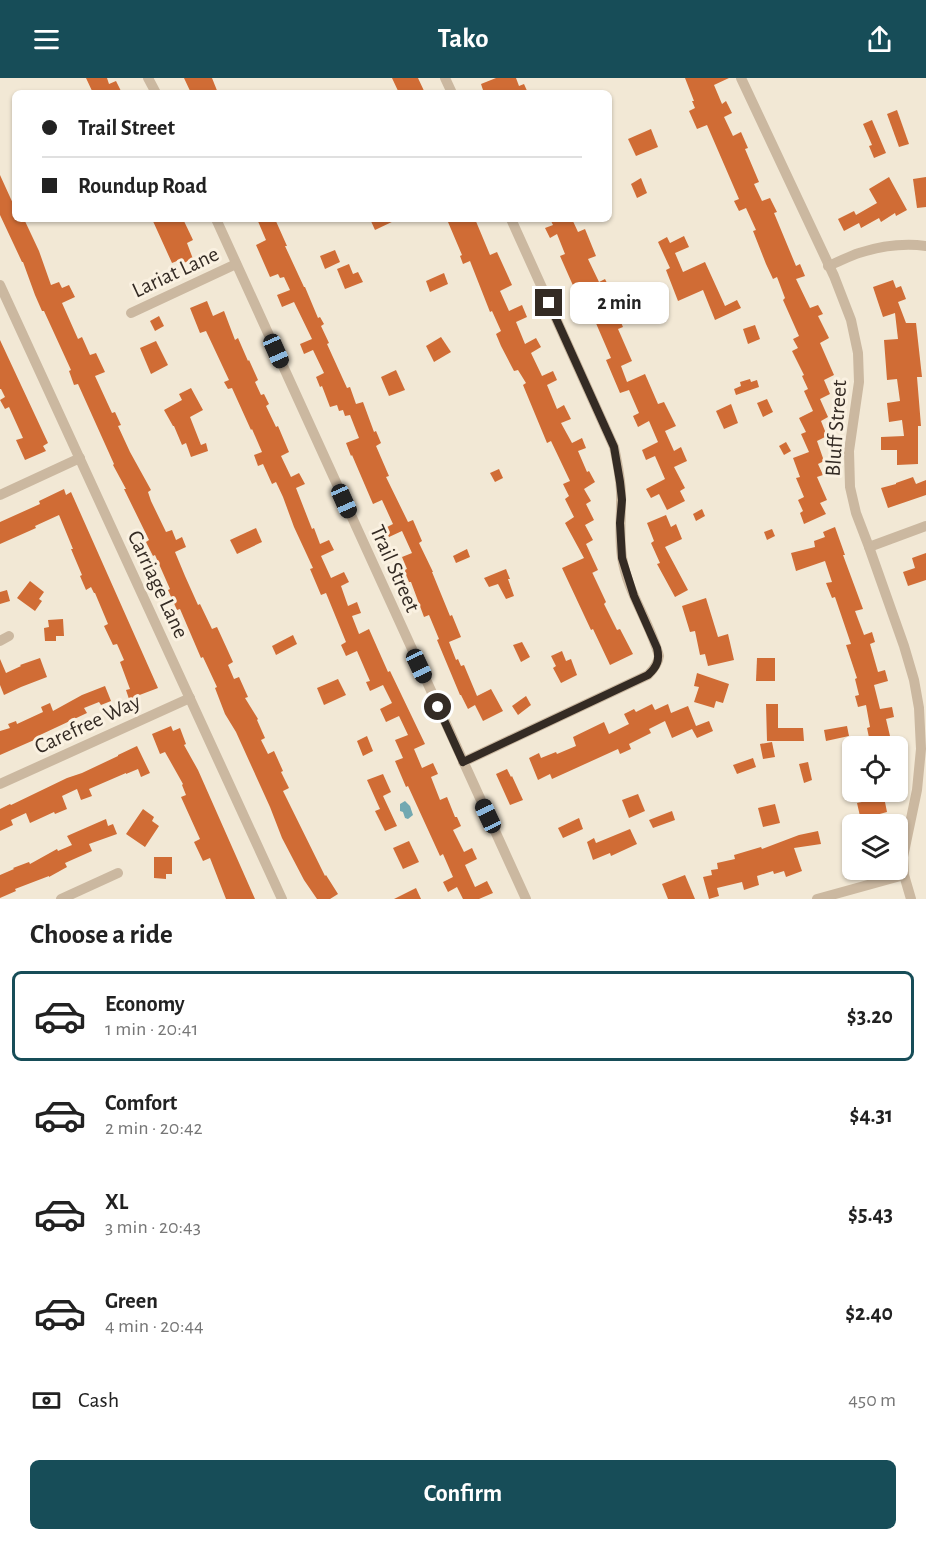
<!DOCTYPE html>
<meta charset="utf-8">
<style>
:root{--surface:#fff;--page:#f2f2f2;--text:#222;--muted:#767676;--line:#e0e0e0;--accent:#174d58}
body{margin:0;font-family:"Alegreya Sans",sans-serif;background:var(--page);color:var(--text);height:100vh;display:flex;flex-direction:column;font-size:22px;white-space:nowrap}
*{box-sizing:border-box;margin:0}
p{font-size:20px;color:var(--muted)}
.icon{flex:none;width:33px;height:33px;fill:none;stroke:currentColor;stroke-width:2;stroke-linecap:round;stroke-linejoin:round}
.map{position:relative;height:821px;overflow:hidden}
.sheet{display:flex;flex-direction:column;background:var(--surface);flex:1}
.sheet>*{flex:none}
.banner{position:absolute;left:12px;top:12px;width:600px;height:132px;border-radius:9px;box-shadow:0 2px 4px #0004;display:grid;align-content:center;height:132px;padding:0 30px;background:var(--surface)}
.controls{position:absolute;left:842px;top:658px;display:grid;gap:12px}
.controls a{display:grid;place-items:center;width:66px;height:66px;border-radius:9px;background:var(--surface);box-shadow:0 2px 4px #0004;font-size:30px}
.end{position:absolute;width:27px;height:27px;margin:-14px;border:8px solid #342b24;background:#fff;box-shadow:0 0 0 3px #fff}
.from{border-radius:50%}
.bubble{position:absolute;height:42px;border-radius:9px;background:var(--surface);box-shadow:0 2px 4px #0004;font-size:20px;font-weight:700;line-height:42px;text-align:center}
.car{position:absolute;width:18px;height:36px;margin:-18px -9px;border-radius:8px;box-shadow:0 0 4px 2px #0007;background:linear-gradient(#222 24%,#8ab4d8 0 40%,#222 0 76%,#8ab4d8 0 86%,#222 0)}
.banner b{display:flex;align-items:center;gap:21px;height:57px;font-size:22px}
.banner b+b{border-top:2px solid var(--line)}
.banner i{width:15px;height:15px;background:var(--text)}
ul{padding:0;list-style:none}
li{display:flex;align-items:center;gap:18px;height:90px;margin:0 12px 9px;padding:0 18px;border:3px solid transparent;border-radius:9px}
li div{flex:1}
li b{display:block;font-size:22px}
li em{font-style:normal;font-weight:700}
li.selected{border-color:var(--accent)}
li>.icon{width:54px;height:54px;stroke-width:1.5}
h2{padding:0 30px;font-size:27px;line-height:72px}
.pay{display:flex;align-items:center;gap:15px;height:66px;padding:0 30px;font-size:22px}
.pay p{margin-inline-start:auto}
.cta{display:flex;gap:12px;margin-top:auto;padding:12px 30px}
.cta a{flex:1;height:69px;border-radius:9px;background:var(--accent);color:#fff;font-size:24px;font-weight:700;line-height:69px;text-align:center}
header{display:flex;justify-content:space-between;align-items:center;height:78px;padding:0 30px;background:var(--accent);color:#fff;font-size:27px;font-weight:700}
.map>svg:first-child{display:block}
</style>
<header><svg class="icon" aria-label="menu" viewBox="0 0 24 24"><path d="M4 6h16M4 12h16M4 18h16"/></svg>Tako<svg class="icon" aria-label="share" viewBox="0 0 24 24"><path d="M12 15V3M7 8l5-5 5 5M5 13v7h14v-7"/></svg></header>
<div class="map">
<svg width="926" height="821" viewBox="0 0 926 821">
<rect width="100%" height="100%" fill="#f2e8d5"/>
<path fill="#72a8b1" d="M405 723 410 728 413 737 408 741 405 740 403 734 400 733V726Z"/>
<g fill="#d06c35">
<path d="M86 0H107L109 6 116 3 122 15H93Z"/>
<path d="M184 0H212L218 15H191Z"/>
<path d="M392 0H418L425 15H399Z"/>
<path d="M496 0H516L519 8 524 6 528 15H484L481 6Z"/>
<path d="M685 0H729L714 7 722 26 726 23 732 35 724 39 733 58 741 54 748 70 745 71 759 104 754 106 762 123 770 120 777 134 774 135 796 188 800 186 805 198 796 201 810 230 818 227 823 236 818 238 829 260 820 265 834 297 824 302 830 316 820 321 828 339 821 343 827 358 817 363 824 383 818 386 823 397 817 399 827 422 820 425 826 436 804 446 800 435 803 433 798 422 804 419 796 400 800 399 793 380 809 374 801 356 806 354 799 340 813 333 804 313 808 311 802 298 804 297 792 273 798 270 793 261 799 258 783 222 785 220 777 199 773 201 766 186 753 153 756 152 746 130 739 133 734 123 739 121 707 47 697 51 689 33 695 30 692 23H694Z"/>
<path d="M897 32 909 66 899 69 887 36Z"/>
<path d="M872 42 886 75 874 80 869 68 872 67 863 46Z"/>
<path d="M651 51 658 69 636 78 628 61Z"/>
<path d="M0 97 15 130V141H24L39 173 51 207 59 204 62 210 69 207 75 219 62 225 78 261 82 259 90 277 96 275 105 294 95 298 112 335 115 334 121 347 118 348 130 374 151 412 148 414 151 423 166 454 172 452 176 462 182 459 186 469 175 474 185 498 198 527 200 526 212 551 217 549 228 573 233 584 228 587 234 601 239 599 248 619 245 620 258 641 257 642 265 660 261 662 268 676 274 673 283 693 281 694 289 710 283 713 325 798 326 797 338 816 330 821H317L304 802 282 760 270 729 236 654 225 636 215 610 217 609 203 579 201 580 180 531 177 532 168 512 170 511 155 477 153 478 146 464 149 462 124 411H126L113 387 114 386 78 306 74 307 69 293 71 292 44 233H42L35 217 23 184H22L0 137Z"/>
<path d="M889 99 907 132 896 138 895 135 881 144 879 140 861 150 859 145 844 153 838 141 854 133 856 137 877 125 869 111Z"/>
<path d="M926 99V129L917 130 913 101Z"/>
<path d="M641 100 647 115 637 120 631 106Z"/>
<path d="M152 141H183L193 162 187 165 193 181 179 187 177 183 172 185Z"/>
<path d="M257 141H275L287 168H285L304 209H305L318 240 320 239 324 246 321 248 329 265 327 266 347 310 350 309 356 326 363 324 374 354 376 353 381 365 376 368 389 398 386 399 408 444 413 442 422 463 419 465 433 494H432L450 538 452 537 461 559 449 564 456 582 458 581 461 588 464 587 477 618 491 611 503 633 483 643 475 627 468 631 461 617H460L437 562 439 561 429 537 424 539 411 504H409L404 492 407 491 402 479 412 475 402 453 389 459 385 450 393 446 382 422 373 426 352 377 351 378 346 365 359 360 350 337 345 338 343 332 339 333 337 327 330 329 322 308 320 309 316 299 324 295 313 272 304 276 300 266 312 261 294 224 282 229 277 217 290 212 284 199 280 200 278 196 270 199 256 167 266 162Z"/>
<path d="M370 141H398L375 152Z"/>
<path d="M454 141H475L490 177 497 174 512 207 500 213 509 233 522 227 527 239 516 244 525 266 536 260 541 269 531 275 542 298 553 293 557 302 547 307 557 331 564 327 571 341 561 345 572 365 582 360 586 370 578 373 587 394 589 393 595 404 584 411 591 423 586 426 594 442 585 447 593 462 586 466 598 492 592 495 591 492 606 524 604 526 617 552 620 551 633 576 610 587 593 551 591 552 562 490 584 480 565 445 574 439 565 421 569 418 563 406 570 403 551 363 547 365 523 307 526 305 518 292 514 293 501 268 496 256 501 253 492 233 490 234 470 183 463 186 460 178 462 177 448 144Z"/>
<path d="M550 141H572L578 154 585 151 596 178 588 181 599 204 605 201 609 209 586 219 582 210 575 212 560 178 565 176 557 156 550 160 545 150 553 147Z"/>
<path d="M684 158 689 169 675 175 683 194 705 184 725 228 737 222 741 230 715 242 703 212 678 223 666 192 670 190 658 164 667 159 670 165Z"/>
<path d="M335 172 340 184 325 191 320 178Z"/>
<path d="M349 186 353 196 358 194 363 204 345 211 337 191Z"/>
<path d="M444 195 448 206 430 214 426 203Z"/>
<path d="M893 202 896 210 901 208 906 221 898 224 906 245H916L922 299H917L921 348H918V386L897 387V372H881V359L904 358 902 342 889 344 887 325 900 323 897 301 887 302 884 262 898 261 895 235 883 239 873 209Z"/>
<path d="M207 223 213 238 224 233 235 262 238 260 248 283 249 282 258 302 255 304 261 317 264 316 269 326 266 328 276 349 278 348 289 374 281 378 291 399 299 395 305 406 296 410 312 451 314 450 320 466 329 462 334 472 321 478 331 500 344 494 349 504 341 508 348 528 357 524 361 535 352 538 359 556 369 551 388 594 390 593 425 666 414 671 422 690 433 685 438 696 431 699 440 722 447 719 455 739H457L461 748 453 752 464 774 472 770 477 781 465 787 475 809 487 803 493 815 479 821H463L457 809 448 814 443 804 453 799 443 776 440 778 408 708 406 709 395 683 403 680 395 662 408 657 399 638 386 644 380 631 392 625 383 607 370 613 366 604 370 603 357 573 346 578 341 567 346 564 326 515 321 517 310 491 313 490 294 449 283 419 276 404 272 406 263 386 258 388 254 377 262 374 252 351 251 352 232 310 228 311 224 304 229 302 206 253 200 255 190 230Z"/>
<path d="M606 225 614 242 619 240 623 249 618 251 632 283 621 288 627 304 645 296 658 326 664 324 676 348 665 353 674 373 681 369 687 383 674 389 685 410 680 413 685 423 667 432 659 416 651 420 646 411 665 401 655 378 646 382 642 372 658 364 649 343 638 349 633 338 639 335 629 312 620 315 606 282 611 280 595 243 589 246 584 235Z"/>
<path d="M159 238 164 248 155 253 150 243Z"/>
<path d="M755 247 760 261 748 266 743 251Z"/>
<path d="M441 259 451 274 434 284 426 268Z"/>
<path d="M0 262 48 365 43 368 46 373 25 382 16 362 23 360 9 329 5 331 0 322 5 319 1 311H0Z"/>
<path d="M156 263 168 287 151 296 140 270Z"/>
<path d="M396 292 405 312 389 318 381 299Z"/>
<path d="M750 301 751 304 757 302 759 309 736 317 734 311 741 308 740 304Z"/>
<path d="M191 310 203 332 190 339 201 367 206 365 208 373 191 379 186 365 182 367 174 348H173L164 332 182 322 179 316Z"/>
<path d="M767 321 773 334 763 339 757 325Z"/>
<path d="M731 326 738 345 724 351 716 333Z"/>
<path d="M786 364 791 373 784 377 779 368Z"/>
<path d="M499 391 503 400 495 404 490 395Z"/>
<path d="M913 399 916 406 926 402V417L888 430 881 410 896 406V405Z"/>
<path d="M64 411 66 417 71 414 158 610 129 621 126 612 130 611 120 584 124 582 117 566 113 567 104 548 108 546 95 515H94L91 509 86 512 80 498 82 497 71 471H73L59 437 35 448 36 450 0 466V444L40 426 39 423Z"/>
<path d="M702 431 705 438 696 443 693 436Z"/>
<path d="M666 437 671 449 676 446 682 461 665 469 688 512 675 519 657 486 660 485 651 465 654 463 647 445Z"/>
<path d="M835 449 845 477H843L863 531 855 533 864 557 872 554 875 564 870 566 878 594 885 592 888 603 874 607 880 631 892 629 894 639 886 641 890 658 883 659 886 669H871L867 650 870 649 866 627 858 629 855 618 859 617 855 601 857 600 846 567 851 566 835 519 832 520 826 505 832 504 825 483 796 493 791 475 815 469 814 463 825 459 823 454Z"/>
<path d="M256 450 262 464 237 476 230 462Z"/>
<path d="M772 451 775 458 767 462 764 454Z"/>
<path d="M467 471 470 479 456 485 453 478Z"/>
<path d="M926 475V502L908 508 903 494 915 490 912 480Z"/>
<path d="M506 491 510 501H508L514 518 506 521 498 506 489 509 484 500Z"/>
<path d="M30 503 44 514 39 521 42 523 35 533 17 520Z"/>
<path d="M7 512 10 523 0 526V514Z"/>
<path d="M706 520 718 559 728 556 734 582 708 588 705 576 700 577 695 553 690 554 682 528Z"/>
<path d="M63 541 64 558H56V563H45L44 550 49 549 48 542Z"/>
<path d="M293 557 297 566 276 577 272 568Z"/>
<path d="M522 564 530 579 521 584 513 567Z"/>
<path d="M562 573 566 583 571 581 577 597 561 605 553 590 556 588 551 578Z"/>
<path d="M40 580 47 599 21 609 4 617 0 607V581L6 595 21 588 20 587Z"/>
<path d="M757 580H775V603H756Z"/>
<path d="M697 595 729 606 723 625 716 623 714 630 694 624 699 609 694 608Z"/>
<path d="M338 601 346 617 324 627 317 610Z"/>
<path d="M105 608 111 623 101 627 99 624 84 630 87 635 40 657 41 659 0 677V653L10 650 8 646 16 643 17 646 43 634 41 629 50 625 53 633 82 617Z"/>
<path d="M526 618 531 627 518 637 512 628Z"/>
<path d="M652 626 655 632 668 626 671 635 688 628 696 648 709 643 713 653 697 660 692 651 672 660 665 643 649 651 651 655 629 666 631 671 620 676 618 671 552 701 550 696 538 702 529 680 539 675 541 680 556 674 557 676 576 668 573 659 604 644 609 656 629 646 624 636 634 631 636 634Z"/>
<path d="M766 626H778V650H803L804 663H767Z"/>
<path d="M171 648 173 653 180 650 186 666 184 667 198 692 255 821H226L210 780 203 783 194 764 200 761 181 719 186 717 182 707 183 706 165 674 160 676 152 656Z"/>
<path d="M847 648 849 658 826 663 824 652Z"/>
<path d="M367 658 373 673 363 678 357 663Z"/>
<path d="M772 664 775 679 763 681 760 666Z"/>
<path d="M137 668 150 695 141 699 138 691 126 696V695L89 711 92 718 81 722 77 711 62 718 67 731 55 736 54 734 30 745 26 735 11 742 13 747 0 753V731L10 726 11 727 67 700 82 695 118 678V677Z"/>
<path d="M753 680 756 689 737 696 733 687Z"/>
<path d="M808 684 812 702 804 705 799 686Z"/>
<path d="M507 691 511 699 512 698 523 722 510 727 496 696Z"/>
<path d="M383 696 391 714 383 718 397 748 385 753 375 733 380 731 367 702Z"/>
<path d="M869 714H883L887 734 876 737 877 747H862L857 725 871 722Z"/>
<path d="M638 716 645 733 629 740 622 722Z"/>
<path d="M775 726 780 745 763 749 758 730Z"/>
<path d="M143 731 154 739 152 743 159 748 145 769 126 756Z"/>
<path d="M672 733 675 742 653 750 649 742Z"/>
<path d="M579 740 583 751 563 760 558 750Z"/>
<path d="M106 741 108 748 113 746 117 756 89 766 92 773 65 785 67 789 49 799V798L15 811 16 813 0 820V797L14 791 13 790 29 784 30 786 57 771 58 773 72 767 67 758Z"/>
<path d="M630 751 637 766 611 778 610 775 593 782 587 764 594 760 596 765Z"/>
<path d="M818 753 821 766 794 770 802 793 786 799 784 793 774 796 773 793 757 798 759 807 744 812 742 804 717 810 719 818 709 821 703 799 712 797 711 792 718 791 717 785 735 781 734 777 761 769 762 771 799 757Z"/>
<path d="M409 763 419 784 403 791 393 770Z"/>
<path d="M154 779H172V796H166V801L154 800Z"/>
<path d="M685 797 695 821H668L662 806Z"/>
<path d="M416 810 421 821H394Z"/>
</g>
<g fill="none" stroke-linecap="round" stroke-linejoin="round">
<g stroke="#cbb8a0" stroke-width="10">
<path d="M148 0 156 15"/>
<path d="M445 0 452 15"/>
<path d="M741 0 834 198 851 242 858 275 859 304 849 373 850 409 856 435 869 469 904 568 914 602 919 630 921 671 917 712 903 779 904 797 911 821"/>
<path d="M216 141 526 821"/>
<path d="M828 188C839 184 849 178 859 175 881 168 903 165 926 168"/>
<path d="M0 207 282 821"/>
<path d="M131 235 236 186"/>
<path d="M0 417 80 380"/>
<path d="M869 469 926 448"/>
<path d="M0 563 9 558"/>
<path d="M463 684 648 597C654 591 658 586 659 578 650 544 627 514 622 479 619 460 621 442 621 424 622 406 618 387 614 369L511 141"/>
<path d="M0 706 190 620"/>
<path d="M61 821 118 795"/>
<path d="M817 821 904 797"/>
</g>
</g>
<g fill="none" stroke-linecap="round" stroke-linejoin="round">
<path stroke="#342b24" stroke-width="8" d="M438 629 463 684 648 597C657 589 660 582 657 570L634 518 622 480 620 445 622 422 620 404 614 369 549 225"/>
</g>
<g text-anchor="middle" stroke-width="6" stroke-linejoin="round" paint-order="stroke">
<g font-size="22" fill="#342b24" stroke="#faf1e1">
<text transform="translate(175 193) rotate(-25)" y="8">Lariat Lane</text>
<text transform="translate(835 350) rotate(-86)" y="8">Bluff Street</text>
<text transform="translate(396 490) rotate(66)" y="8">Trail Street</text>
<text transform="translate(159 506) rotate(65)" y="8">Carriage Lane</text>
<text transform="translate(87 645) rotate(-25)" y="8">Carefree Way</text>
</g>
</g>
</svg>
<div class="controls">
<a><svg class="icon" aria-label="locate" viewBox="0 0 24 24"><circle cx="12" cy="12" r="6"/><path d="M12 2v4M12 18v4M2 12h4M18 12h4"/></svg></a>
<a><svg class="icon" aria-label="layers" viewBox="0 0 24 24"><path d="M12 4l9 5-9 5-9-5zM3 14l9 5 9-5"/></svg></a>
</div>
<i class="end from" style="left:438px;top:629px"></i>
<i class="end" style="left:549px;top:225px"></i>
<div class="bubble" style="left:570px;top:204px;width:99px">2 min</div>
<i class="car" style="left:276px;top:273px;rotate:156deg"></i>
<i class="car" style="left:344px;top:423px;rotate:156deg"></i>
<i class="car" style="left:419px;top:588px;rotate:155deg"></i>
<i class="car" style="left:488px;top:738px;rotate:335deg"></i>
<div class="banner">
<b><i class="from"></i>Trail Street</b>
<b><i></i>Roundup Road</b>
</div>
</div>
<section class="sheet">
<h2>Choose a ride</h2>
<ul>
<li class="selected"><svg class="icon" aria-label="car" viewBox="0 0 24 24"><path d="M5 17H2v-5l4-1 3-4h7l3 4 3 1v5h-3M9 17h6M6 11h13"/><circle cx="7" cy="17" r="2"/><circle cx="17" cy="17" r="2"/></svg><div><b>Economy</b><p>1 min · 20:41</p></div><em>$3.20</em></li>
<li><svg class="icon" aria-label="car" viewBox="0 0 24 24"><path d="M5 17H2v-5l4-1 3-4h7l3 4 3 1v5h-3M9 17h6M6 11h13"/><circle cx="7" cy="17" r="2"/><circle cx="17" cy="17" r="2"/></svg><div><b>Comfort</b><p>2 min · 20:42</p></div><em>$4.31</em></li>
<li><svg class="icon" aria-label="car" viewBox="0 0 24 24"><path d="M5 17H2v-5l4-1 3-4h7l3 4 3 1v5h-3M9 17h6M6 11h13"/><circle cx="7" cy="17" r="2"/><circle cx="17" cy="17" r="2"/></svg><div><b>XL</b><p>3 min · 20:43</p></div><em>$5.43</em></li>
<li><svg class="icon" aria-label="car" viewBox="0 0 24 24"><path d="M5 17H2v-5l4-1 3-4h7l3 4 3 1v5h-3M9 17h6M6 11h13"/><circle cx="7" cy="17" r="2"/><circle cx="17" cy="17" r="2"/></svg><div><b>Green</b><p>4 min · 20:44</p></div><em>$2.40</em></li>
</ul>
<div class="pay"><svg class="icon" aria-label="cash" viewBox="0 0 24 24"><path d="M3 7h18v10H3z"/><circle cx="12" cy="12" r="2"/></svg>Cash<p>450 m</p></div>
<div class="cta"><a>Confirm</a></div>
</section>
